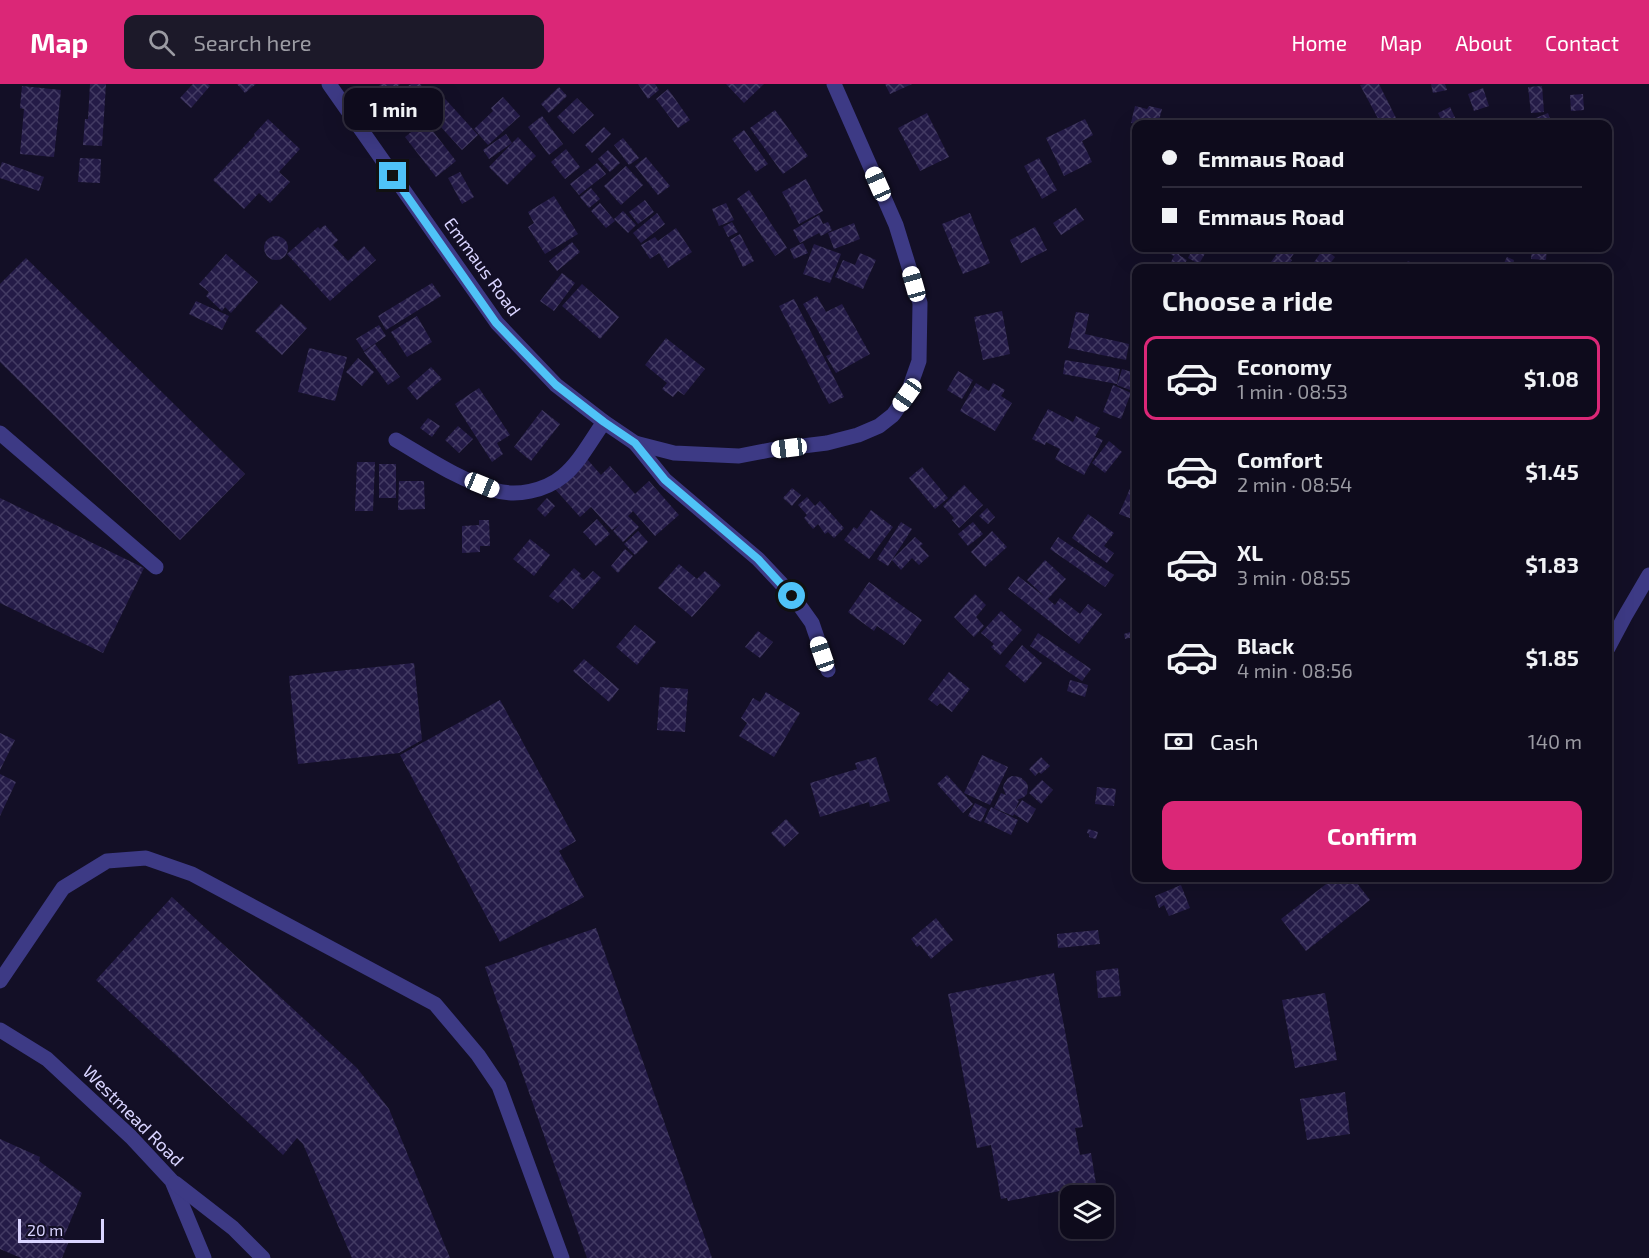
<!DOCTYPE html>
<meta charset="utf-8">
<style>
:root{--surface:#0e0b1c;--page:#1c1929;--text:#f1f3f6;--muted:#9b9ba3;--line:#2e2b3b;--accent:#db2777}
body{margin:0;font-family:"Exo 2",sans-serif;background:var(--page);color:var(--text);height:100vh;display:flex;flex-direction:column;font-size:22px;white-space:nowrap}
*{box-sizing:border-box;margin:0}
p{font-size:20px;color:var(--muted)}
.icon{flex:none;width:33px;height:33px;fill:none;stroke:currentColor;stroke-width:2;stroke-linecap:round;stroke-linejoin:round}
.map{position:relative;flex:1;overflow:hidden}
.sheet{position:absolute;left:1132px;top:180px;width:480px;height:618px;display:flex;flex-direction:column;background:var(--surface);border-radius:12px;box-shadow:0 6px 24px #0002,0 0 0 2px var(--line)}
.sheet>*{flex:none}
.guide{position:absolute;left:1132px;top:36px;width:480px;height:132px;border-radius:12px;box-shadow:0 6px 24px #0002,0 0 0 2px var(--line);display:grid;align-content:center;height:132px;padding:0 30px;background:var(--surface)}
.fabs{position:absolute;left:1060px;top:1101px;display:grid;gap:12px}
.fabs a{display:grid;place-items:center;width:54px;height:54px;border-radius:12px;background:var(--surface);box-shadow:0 6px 24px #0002,0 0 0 2px var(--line);font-size:30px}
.scale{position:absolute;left:18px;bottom:15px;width:86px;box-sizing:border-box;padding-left:6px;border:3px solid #d9d4ff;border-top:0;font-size:16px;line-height:21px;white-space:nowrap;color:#d9d4ff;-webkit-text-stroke:4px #130f26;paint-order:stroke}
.end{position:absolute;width:27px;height:27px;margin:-14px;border:8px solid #4fc3f7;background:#111;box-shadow:0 0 0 3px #111}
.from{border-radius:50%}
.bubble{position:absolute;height:42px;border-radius:12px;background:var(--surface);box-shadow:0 6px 24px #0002,0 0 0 2px var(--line);font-size:20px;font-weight:700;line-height:42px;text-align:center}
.car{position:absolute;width:18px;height:36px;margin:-18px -9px;border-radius:8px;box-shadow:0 0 4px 2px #0007;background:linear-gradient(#fff 24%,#345 0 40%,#fff 0 76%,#345 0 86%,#fff 0)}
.guide b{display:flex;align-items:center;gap:21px;height:57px;font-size:22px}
.guide b+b{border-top:2px solid var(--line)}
.guide i{width:15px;height:15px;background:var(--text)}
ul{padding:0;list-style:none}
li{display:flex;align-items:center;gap:18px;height:84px;margin:0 12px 9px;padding:0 18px;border:3px solid transparent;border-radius:12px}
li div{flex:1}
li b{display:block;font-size:22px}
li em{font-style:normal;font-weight:700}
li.selected{border-color:var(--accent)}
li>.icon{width:54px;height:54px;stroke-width:1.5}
h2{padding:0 30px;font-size:27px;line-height:72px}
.pay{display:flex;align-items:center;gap:15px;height:66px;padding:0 30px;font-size:22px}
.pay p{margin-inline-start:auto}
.primary-button{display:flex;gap:12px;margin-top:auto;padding:12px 30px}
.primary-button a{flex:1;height:69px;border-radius:12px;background:var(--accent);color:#fff;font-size:24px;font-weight:700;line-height:69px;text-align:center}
header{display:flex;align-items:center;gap:36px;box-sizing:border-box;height:84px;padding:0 30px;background:var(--accent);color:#fff}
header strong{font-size:28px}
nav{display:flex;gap:33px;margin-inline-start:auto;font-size:21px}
.search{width:420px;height:54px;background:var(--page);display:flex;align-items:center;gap:15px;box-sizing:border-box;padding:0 21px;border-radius:12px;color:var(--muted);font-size:22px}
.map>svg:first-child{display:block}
</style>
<header>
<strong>Map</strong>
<div class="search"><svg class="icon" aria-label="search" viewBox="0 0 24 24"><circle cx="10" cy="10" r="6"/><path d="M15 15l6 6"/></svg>Search here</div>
<nav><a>Home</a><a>Map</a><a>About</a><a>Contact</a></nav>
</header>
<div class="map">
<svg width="1649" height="1174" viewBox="0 0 1649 1174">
<defs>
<pattern id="building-cross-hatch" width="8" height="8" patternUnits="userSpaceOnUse" patternTransform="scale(1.5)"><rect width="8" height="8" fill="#241b47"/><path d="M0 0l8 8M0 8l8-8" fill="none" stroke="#433b63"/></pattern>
</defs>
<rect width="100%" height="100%" fill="#130f26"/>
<g fill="url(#building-cross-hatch)">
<path d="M90 0H106L102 62 83 61 85 35H88Z"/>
<path d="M193 0H208L210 2 191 24 180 14Z"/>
<path d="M237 0H256L245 9Z"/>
<path d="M381 0H400L388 12 378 3Z"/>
<path d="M411 0H420L425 7 400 25 392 14Z"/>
<path d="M638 0H655L659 6 648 15Z"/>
<path d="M726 0H764L744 19Z"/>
<path d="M885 0H912L890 10Z"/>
<path d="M1365 0H1379L1399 40H1381L1360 1Z"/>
<path d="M1431 0H1445L1447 6 1433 9Z"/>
<path d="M22 2 61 6 54 73 20 70 24 25 20 24Z"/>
<path d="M1542 2 1544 28 1531 29 1528 3Z"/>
<path d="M559 3 567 12 549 29 541 20Z"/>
<path d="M1483 4 1489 22 1474 27 1468 10Z"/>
<path d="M668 5 690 36 678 44 656 15Z"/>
<path d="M437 6 478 51 462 66 420 20Z"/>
<path d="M1583 10 1584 26 1571 27 1570 11Z"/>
<path d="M503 13 520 32 488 61 474 45 493 27 491 24Z"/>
<path d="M577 14 594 31 573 50 557 33Z"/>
<path d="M1135 22 1147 25 1149 22 1162 25 1158 40H1138L1131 39Z"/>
<path d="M1450 23 1458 40H1443L1438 29Z"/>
<path d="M775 26 808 72 783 90 750 44Z"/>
<path d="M927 29 949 73 920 87 898 44Z"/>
<path d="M1548 29 1552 40H1535L1533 35Z"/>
<path d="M542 32 563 60 549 71 528 43Z"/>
<path d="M268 35 300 65 279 88 290 98 270 119 259 109 244 125 213 96 255 51 254 50Z"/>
<path d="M1085 35 1093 51 1082 57 1092 78 1064 92 1046 54Z"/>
<path d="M425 37 456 77 436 93 405 53Z"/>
<path d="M1301 37 1302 40H1285L1284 39Z"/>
<path d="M604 43 611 50 592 69 585 61Z"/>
<path d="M744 46 768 80 756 88 732 55Z"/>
<path d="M506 50 512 59 489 75 483 66Z"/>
<path d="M518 53 536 72 507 101 489 83Z"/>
<path d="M623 54 639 74 629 81 614 61Z"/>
<path d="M566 65 580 83 565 95 551 78Z"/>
<path d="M608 66 620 79 610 88 598 75Z"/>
<path d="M646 73 670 102 658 111 635 82Z"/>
<path d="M80 74 101 75 100 99 78 98Z"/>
<path d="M1039 74 1057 106 1042 115 1024 82Z"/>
<path d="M2 78 44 93 39 107 0 94V84Z"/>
<path d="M597 79 606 90 579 111 570 100Z"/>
<path d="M626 82 643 101 621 121 604 102Z"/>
<path d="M460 88 474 113 462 120 448 94Z"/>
<path d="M806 95 823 127 799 140 782 108Z"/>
<path d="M591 104 600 115 589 124 580 113Z"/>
<path d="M749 106 787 164 775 172 737 115Z"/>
<path d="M554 112 578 150 545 170 528 143 534 139 528 128Z"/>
<path d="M645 116 654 128 638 140 629 128Z"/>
<path d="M600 119 615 137 606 144 591 127Z"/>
<path d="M726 119 734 136 719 142 712 125Z"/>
<path d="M1076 124 1084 136 1061 151 1053 139Z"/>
<path d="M623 127 636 141 628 149 614 135Z"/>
<path d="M657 129 665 140 641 159 633 149Z"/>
<path d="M970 129 990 179 963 190 942 140Z"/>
<path d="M819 131 823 140 828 138 832 146 821 152 819 149 800 159 793 146Z"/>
<path d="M732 138 738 148 728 153 723 143Z"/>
<path d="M854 139 860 155 834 165 828 149Z"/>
<path d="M325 141 338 156 333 161 348 177 364 162 376 176 330 217 287 170 318 143 320 145Z"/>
<path d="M1035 143 1047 166 1021 179 1010 156Z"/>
<path d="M676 144 692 168 668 184 659 169 650 175 641 161 655 153 658 157Z"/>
<path d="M740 150 754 177 743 183 730 156Z"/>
<circle cx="276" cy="164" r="12"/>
<path d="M572 158 580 168 557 187 549 177Z"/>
<path d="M803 159 808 169 794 175 790 165Z"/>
<path d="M814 160 841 170 830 199 803 190Z"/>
<path d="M1165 164H1182L1179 171 1187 176 1182 184H1168L1174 172 1163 166Z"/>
<path d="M1193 164H1203L1207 166 1199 180 1188 174Z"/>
<path d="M1281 164H1298L1290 175 1292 176 1287 184H1275L1269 181Z"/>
<path d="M1324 164 1335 173 1327 184H1310Z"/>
<path d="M1532 164H1547L1546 176 1531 175Z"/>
<path d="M860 169 876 176 863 205 835 193 843 176 855 181Z"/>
<path d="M226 170 258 198 231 229 225 223 222 227 206 212 209 208 199 200Z"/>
<path d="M1507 173 1514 176 1511 184H1499L1501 180 1503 181Z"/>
<path d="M26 174 245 390 180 456 0 278V200Z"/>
<path d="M1409 177 1413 184H1395Z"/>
<path d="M562 189 575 199 554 227 540 217Z"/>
<path d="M432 199 441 212 386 246 378 232Z"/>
<path d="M582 200 619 233 600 255 562 222Z"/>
<path d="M817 212 826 228 842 220 870 270 836 289 826 272 831 270 803 220Z"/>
<path d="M794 215 844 313 829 320 779 222Z"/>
<path d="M196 217 229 232 222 246 189 230Z"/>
<path d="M281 220 307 244 282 271 255 247Z"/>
<path d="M1002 227 1010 270 983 276 974 233Z"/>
<path d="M1076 228 1089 230 1085 250 1129 260 1126 276 1068 264Z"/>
<path d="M417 232 432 258 407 273 391 248Z"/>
<path d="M379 241 386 252 364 267 356 255Z"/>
<path d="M666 254 705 285 684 311 678 307 673 313 662 305 667 299 645 281Z"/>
<path d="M375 260 400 293 388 301 364 268Z"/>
<path d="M309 264 347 273 335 317 298 308Z"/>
<path d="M358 274 374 288 362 302 346 288Z"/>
<path d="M1065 276 1120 285 1117 300 1063 290Z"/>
<path d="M431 283 442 295 417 316 407 304Z"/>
<path d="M1122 285 1135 289 1130 306 1117 301Z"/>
<path d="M958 287 973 296 962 315 947 306Z"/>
<path d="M976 299 989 307 993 299 1005 306 1001 312 1012 319 995 347 960 327Z"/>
<path d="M1113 301 1131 309 1121 335 1103 328Z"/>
<path d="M479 304 510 351 497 359 503 370 492 378 455 320Z"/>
<path d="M1048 325 1073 338 1076 332 1100 344 1095 353 1103 356 1084 391 1055 375 1060 365 1046 358 1045 361 1032 355Z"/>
<path d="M542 326 560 340 531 377 514 363Z"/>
<path d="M428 334 440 342 432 353 420 344Z"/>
<path d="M458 342 473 355 459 369 445 356Z"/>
<path d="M1109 357 1122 368 1105 389 1092 379Z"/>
<path d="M587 375 601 391 610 382 635 410 649 397 679 431 655 452 633 427 628 432 639 443 623 458 613 447 620 440 612 446 591 423 580 433 554 404Z"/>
<path d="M357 378H375L373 427H355Z"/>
<rect x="379" y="380" width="17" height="34"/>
<path d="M922 383 948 414 935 425 909 394Z"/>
<path d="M399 397H424L425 425 398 426Z"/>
<path d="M1132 400 1137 402V437L1119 430Z"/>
<path d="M964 401 983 421 959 444 952 436 954 434 943 422Z"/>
<path d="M792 404 801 411 792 422 783 414Z"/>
<path d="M807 413 815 422 820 417 844 444 834 454 828 448 825 450 818 440 813 445 804 434 807 431 798 421Z"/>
<path d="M0 414 144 484 103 569 0 519Z"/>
<path d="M547 414 555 422 545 433 537 425Z"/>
<path d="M987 424 995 433 988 440 979 432Z"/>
<path d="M871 426 893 443 869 475 844 456 854 443 857 445Z"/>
<path d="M1088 430 1114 449 1104 462 1114 469 1107 479 1072 454Z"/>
<path d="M597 435 610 450 596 462 583 448Z"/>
<path d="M479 436H489L490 462H480V468L462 469V442L479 441Z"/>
<path d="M901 438 912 445 888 482 877 475Z"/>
<path d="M973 438 983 450 968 462 958 450Z"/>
<path d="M638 447 648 458 635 471 624 460Z"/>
<path d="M992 447 1007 463 985 483 971 468Z"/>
<path d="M915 453 923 460 920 462 929 472 919 481 912 474 901 486 892 476Z"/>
<path d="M1058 453 1114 491 1105 503 1050 465Z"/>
<path d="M530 455 550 471 534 492 513 475Z"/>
<path d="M1137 464V478L1130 472Z"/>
<path d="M625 465 633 472 618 489 611 482Z"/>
<path d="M1045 476 1066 495 1048 515 1055 521 1060 514 1080 530 1088 520 1102 530 1079 560 1008 505 1018 492 1045 513 1027 496Z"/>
<path d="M679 480 697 495 705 487 721 501 692 533 658 504Z"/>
<path d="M574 484 581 490 579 492 584 496 593 487 601 494 573 525 562 515 558 519 549 512Z"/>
<path d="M869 498 922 536 904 561 877 542 874 547 848 528Z"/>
<path d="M975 510 986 521 976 533 984 542 974 553 954 533Z"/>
<path d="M1001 527 1022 546 1000 571 991 563 994 560 981 549Z"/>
<path d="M635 541 656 558 637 581 616 563Z"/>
<path d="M1136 546 1137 552 1125 555 1124 550Z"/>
<path d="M758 547 773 558 760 574 745 563Z"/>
<path d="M1038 549 1091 585 1082 597 1030 562Z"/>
<path d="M1022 561 1042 579 1025 599 1005 582Z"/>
<path d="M584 575 619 605 609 618 573 587Z"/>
<path d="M414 579 422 656 399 669 298 680 289 592Z"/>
<path d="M949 588 970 605 952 628 940 619 937 622 928 615Z"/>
<path d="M1070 596 1088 601 1085 613 1067 607Z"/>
<path d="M660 603 688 605 685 648 657 646Z"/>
<path d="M766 608 800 629 774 673 739 652 747 639 741 634 753 614 760 618Z"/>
<path d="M500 616 576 757 559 767 584 813 500 858 400 671Z"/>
<path d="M0 649 15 656 0 686Z"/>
<path d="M982 671 1008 683 990 721 964 709Z"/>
<path d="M876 673 890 717 870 723 869 718 820 733 810 699 857 685 855 679Z"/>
<path d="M1041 673 1050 682 1041 690 1039 688 1035 692 1029 685Z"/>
<path d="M0 690 16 698 0 732Z"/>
<path d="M947 691 973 720 963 729 937 700Z"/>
<path d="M1012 692 1020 693 1026 698 1028 702 1027 710 1024 713 1017 716 1019 717 1014 728 1022 716 1036 725 1028 739 1014 730 1013 732 994 724 1001 709 1006 711 1003 704 1004 700 1008 694Z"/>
<path d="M1042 696 1053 706 1041 720 1029 709Z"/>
<path d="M1097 703 1116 705 1114 722 1095 720Z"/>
<path d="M975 719 987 725 981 738 968 732Z"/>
<path d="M991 723 1018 736 1011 751 984 738Z"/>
<path d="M786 735 799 749 784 763 771 749Z"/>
<path d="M1088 745 1098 748 1096 755 1089 753V750L1087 749Z"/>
<path d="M1212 794H1224L1218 799Z"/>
<path d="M1334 794H1353L1370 816 1306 867 1281 835Z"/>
<path d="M1181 801 1190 824 1169 832 1164 821 1159 824 1155 812Z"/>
<path d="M172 813 357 984 389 1025 450 1174H352L303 1060 297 1054 283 1071 96 896Z"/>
<path d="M936 834 953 856 931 875 920 861 917 863 911 855Z"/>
<path d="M596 844 712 1174H587L485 883Z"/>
<path d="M1098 846 1100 860 1058 864 1057 850Z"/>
<path d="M1118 884 1121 912 1098 914 1096 887Z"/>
<path d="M1054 889 1083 1043 1075 1044 1080 1071 1091 1069 1096 1100 1008 1117 1007 1114 1001 1115 991 1061 977 1064 948 910Z"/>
<path d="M1325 909 1337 976 1295 984 1282 916Z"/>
<path d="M1345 1008 1350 1050 1307 1056 1300 1015Z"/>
<path d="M0 1055 40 1073 39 1077 82 1109 63 1155 69 1157 62 1174H21L0 1165Z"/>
</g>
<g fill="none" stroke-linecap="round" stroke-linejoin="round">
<g stroke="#3d3a85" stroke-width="15">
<path d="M329 0 497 239 556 301 604 338 635 359 674 369 739 372 770 366 827 359 858 351 879 342 893 331 907 311 919 277 920 219 896 141 834 0"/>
<path d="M0 349 156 483"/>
<path d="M396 356C427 374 459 396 494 406 516 413 545 407 563 392 580 378 591 356 604 338"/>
<path d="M635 359 665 396 758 475 792 511 812 539 828 586"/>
<path d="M1608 564 1625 532 1649 491"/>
<path d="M0 897 63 804 107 777 146 774 192 790 435 920 478 971 499 1002 562 1174"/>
<path d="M0 946 47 975 131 1053 172 1097 204 1174"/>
<path d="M175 1099 233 1144 263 1174"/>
</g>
</g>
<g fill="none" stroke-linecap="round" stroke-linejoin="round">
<path stroke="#4fc3f7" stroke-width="8" d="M393 92 496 239 556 301 604 338 635 359 665 396 758 475 792 512"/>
</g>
<g text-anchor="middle" stroke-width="5" stroke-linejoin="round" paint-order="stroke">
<g font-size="18" fill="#d9d4ff" stroke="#130f26">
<text transform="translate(482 183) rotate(54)" y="6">Emmaus Road</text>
<text transform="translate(133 1032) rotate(45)" y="6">Westmead Road</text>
</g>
</g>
</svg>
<div class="fabs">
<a><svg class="icon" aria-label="layers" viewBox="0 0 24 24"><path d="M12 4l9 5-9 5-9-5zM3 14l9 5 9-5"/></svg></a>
</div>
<div class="scale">20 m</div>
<i class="end from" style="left:792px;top:512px"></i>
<i class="end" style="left:393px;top:92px"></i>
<div class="bubble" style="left:344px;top:4px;width:99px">1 min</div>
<i class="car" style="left:878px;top:100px;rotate:336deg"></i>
<i class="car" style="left:914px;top:200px;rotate:344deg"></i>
<i class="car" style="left:907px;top:311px;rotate:215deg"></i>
<i class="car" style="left:789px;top:364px;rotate:263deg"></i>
<i class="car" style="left:482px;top:401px;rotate:112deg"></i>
<i class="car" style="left:822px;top:570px;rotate:341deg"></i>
<div class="guide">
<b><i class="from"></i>Emmaus Road</b>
<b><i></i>Emmaus Road</b>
</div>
<section class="sheet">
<h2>Choose a ride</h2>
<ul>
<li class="selected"><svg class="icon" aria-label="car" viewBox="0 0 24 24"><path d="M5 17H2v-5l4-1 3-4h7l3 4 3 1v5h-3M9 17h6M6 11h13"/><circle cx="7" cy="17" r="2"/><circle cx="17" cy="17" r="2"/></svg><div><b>Economy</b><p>1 min · 08:53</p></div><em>$1.08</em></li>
<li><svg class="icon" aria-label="car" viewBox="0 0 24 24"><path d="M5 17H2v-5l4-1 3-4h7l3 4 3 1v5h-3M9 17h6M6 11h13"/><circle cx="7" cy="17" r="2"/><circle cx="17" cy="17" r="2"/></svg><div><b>Comfort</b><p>2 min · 08:54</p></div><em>$1.45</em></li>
<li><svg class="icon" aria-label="car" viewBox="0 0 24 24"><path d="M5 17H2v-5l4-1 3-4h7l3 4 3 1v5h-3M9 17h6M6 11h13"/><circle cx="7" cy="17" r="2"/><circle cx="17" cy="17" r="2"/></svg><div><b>XL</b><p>3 min · 08:55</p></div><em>$1.83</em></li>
<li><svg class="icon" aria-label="car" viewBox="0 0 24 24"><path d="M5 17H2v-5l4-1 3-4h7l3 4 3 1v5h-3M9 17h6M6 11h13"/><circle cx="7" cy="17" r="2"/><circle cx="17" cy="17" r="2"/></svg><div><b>Black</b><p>4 min · 08:56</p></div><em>$1.85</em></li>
</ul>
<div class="pay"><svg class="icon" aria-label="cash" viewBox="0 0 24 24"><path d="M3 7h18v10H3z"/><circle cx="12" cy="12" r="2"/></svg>Cash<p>140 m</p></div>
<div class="primary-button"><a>Confirm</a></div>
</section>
</div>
